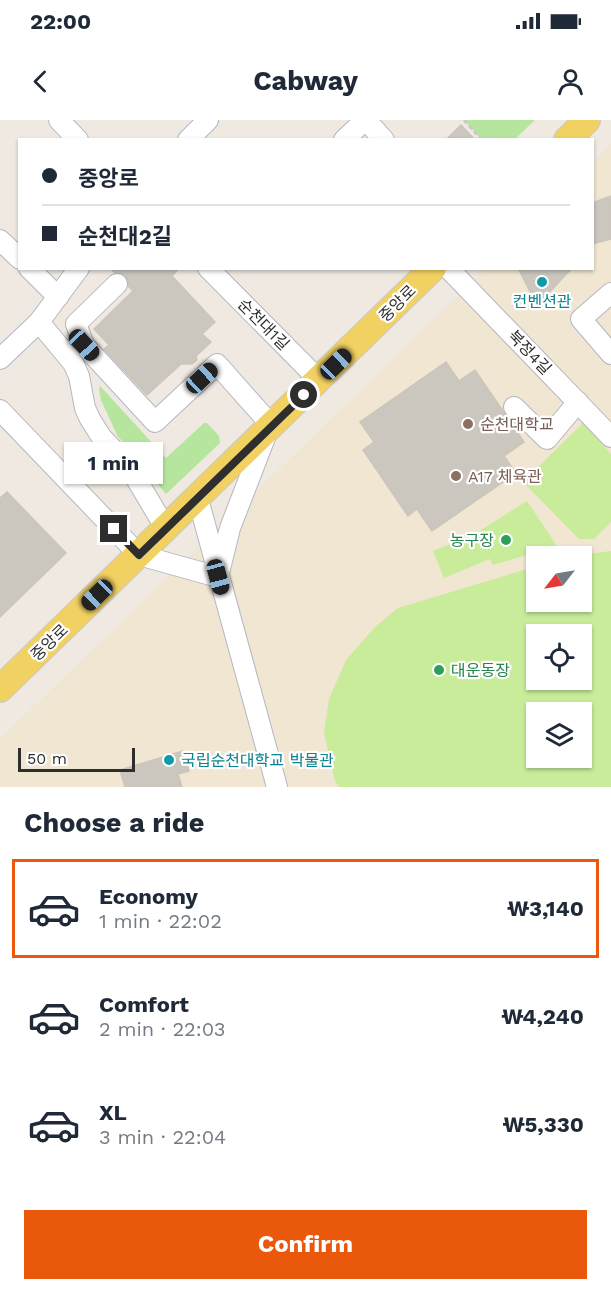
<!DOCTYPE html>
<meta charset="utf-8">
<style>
:root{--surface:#fff;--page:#f2f2f3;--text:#1f2937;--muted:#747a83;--line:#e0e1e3;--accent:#ea580c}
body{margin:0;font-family:"Work Sans","Noto Sans KR",sans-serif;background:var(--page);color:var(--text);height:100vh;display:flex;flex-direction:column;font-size:22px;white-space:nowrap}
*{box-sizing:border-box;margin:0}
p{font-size:20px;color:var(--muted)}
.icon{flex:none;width:33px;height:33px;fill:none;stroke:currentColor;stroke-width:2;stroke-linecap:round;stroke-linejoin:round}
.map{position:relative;height:667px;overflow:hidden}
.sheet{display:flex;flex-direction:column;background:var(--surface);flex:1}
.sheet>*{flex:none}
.top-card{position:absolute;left:18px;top:18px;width:576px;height:132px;border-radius:0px;box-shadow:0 2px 4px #0004;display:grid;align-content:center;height:132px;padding:0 24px;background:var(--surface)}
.needle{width:39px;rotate:239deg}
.buttons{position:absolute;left:526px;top:426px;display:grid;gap:12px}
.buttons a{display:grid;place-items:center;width:66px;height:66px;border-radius:0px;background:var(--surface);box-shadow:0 2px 4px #0004;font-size:30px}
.scale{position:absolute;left:18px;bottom:15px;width:117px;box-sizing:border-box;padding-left:6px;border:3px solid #2e2e2e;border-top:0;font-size:16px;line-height:21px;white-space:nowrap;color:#2e2e2e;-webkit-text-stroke:4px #fff;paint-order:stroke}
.end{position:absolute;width:27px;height:27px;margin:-14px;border:8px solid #2e2e2e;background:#fff;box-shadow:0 0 0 3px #fff}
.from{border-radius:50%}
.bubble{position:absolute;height:42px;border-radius:0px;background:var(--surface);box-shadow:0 2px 4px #0004;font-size:20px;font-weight:700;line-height:42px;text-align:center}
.car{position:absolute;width:18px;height:36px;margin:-18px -9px;border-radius:8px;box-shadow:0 0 4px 2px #0007;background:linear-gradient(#222 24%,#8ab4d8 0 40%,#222 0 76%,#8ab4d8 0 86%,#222 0)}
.top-card b{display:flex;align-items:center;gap:21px;height:57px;font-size:22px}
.top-card b+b{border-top:2px solid var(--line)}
.top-card i{width:15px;height:15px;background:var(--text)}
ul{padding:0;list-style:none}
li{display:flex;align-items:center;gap:18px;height:99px;margin:0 12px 9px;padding:0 12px;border:3px solid transparent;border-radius:0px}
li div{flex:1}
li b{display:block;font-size:22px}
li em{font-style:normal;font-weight:700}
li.active{border-color:var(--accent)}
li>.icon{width:54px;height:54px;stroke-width:1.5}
h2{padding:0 24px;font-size:27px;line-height:72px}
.primary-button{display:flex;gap:12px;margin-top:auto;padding:12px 24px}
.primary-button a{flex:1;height:69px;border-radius:0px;background:var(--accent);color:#fff;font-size:24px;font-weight:700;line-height:69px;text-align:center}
.status{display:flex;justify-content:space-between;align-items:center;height:42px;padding:0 30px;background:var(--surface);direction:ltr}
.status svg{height:16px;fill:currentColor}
header{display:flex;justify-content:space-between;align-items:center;height:78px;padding:0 24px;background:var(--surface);font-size:27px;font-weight:700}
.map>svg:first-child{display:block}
</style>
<div class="status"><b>22:00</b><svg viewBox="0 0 49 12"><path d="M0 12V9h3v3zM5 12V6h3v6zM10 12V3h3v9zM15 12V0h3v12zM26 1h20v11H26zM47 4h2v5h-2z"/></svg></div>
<header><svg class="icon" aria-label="back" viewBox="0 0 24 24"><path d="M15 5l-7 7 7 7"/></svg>Cabway<svg class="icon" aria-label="person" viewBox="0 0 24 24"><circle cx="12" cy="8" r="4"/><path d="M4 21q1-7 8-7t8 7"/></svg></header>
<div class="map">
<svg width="611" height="667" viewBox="0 0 611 667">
<rect width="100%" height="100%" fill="#efe9e1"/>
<path fill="#f0e6d1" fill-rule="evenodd" d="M611 24V667H0V619L486 149 592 148 593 42ZM537 436H582V482H537ZM537 514H582V560H537ZM537 592H582V638H537Z"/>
<g fill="#b6e59e">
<path d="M464 0H535L515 19 482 20Z"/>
<path d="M100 266 166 338 204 303H207L219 316 220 323 166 374 149 354 137 334 118 317 101 280 99 269Z"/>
</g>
<g fill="#c9ec9a" fill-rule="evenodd">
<path d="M583 303 611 334V402L594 419H579L523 362Z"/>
<path d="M527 381 557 426 493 445 490 439 444 458 433 431 473 415Z"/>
<path d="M611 431V667H339L335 661 324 613 329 579 346 540 374 508 398 488 537 446V482H582V436H572ZM537 514H582V560H537ZM537 592H582V638H537Z"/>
</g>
<g fill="#cbc7bf" stroke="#cbc5ba" stroke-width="1.5">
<path d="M461 5 475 20H446Z"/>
<path d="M611 76V119L592 124V83Z"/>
<path d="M110 148H179L172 156 215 202 202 214 211 222 196 236 197 240 192 244H181L147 275 104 229 109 225 94 209 133 171 129 167 128 160 125 155 114 152Z"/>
<path d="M518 148H572L546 176 539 180 534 179Z"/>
<path d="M446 242 459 261 475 250 524 322 504 336 516 353 432 411 417 389 408 396 363 330 374 322 360 302Z"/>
<path d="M7 372 66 433 0 497V378Z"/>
<path d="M183 631 189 651 178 654 182 667H125L120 650Z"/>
</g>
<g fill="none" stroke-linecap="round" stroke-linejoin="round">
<defs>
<g id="minor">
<path d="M59 0 78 20"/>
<path d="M366 0 384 20"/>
<path d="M188 20 208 0"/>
<path d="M344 20 365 0"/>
<path d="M0 120 20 139"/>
<path d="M29 148 58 177"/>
<path d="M208 148 319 260"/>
<path d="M448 148 611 317"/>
<path d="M117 164 76 204 84 225 155 302 217 244 272 306"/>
<path d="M611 173 581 199 611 234"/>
<path d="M39 202 73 243 79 256 85 288 90 299 102 318 128 345 166 409"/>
<path d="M0 239 39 202 79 148"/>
<path d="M514 287 547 319 578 282"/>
<path d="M0 290 139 435 218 457 230 408 268 310"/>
<path d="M198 379 277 667"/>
</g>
<g id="major">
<path d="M567 20 587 0"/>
<path d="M0 569 433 148"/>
</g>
</defs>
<use href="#minor" stroke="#b4b7c1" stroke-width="22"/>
<use href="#major" stroke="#c9c9c9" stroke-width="28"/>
<path stroke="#c9c9c9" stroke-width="3" stroke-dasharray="4.5 3" stroke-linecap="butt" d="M464 0 482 20"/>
<use href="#minor" stroke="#fff" stroke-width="20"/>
<use href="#major" stroke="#f2d163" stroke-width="26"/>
</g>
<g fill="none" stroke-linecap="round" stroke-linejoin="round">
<path stroke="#2e2e2e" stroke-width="8" d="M114 409 139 435 304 275"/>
</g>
<g fill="#0f9aa8" stroke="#fff" stroke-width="2">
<circle cx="542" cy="162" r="6"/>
<circle cx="169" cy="640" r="6"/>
</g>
<g fill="#8d6e63" stroke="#fff" stroke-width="2">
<circle cx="468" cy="304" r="6"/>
<circle cx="456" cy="356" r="6"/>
</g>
<g fill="#2e9e5b" stroke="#fff" stroke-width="2">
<circle cx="506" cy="420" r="6"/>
<circle cx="439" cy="550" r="6"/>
</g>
<g text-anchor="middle" stroke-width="4.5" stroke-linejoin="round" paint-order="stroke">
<g font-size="16" fill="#0d838f" stroke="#fff">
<text x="542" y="187">컨벤션관</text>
<text x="181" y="646" text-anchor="start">국립순천대학교 박물관</text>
</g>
<g font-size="16" fill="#2e2e2e" stroke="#fff">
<text transform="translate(397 183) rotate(-45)" y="6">중앙로</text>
<text transform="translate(264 204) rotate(45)" y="6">순천대1길</text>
<text transform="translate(530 232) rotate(46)" y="6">북정4길</text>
<text transform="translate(49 522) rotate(-44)" y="6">중앙로</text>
</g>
<g font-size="16" fill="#785e54" stroke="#fff" text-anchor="start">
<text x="480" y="310">순천대학교</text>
<text x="468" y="362">A17 체육관</text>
</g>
<g font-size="16" fill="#27864d" stroke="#fff" text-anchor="end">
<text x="494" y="426">농구장</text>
<text x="451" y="556" text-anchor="start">대운동장</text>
</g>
</g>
</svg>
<div class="buttons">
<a><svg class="needle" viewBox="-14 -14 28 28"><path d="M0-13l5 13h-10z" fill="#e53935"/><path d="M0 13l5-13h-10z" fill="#747a83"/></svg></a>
<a><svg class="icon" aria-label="locate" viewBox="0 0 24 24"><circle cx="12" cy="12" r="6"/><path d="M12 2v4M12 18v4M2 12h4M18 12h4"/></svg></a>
<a><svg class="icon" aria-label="layers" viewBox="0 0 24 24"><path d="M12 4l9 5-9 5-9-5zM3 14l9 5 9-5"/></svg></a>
</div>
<div class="scale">50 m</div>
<i class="end from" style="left:304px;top:275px"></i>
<i class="end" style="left:114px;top:409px"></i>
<div class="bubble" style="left:64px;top:322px;width:99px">1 min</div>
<i class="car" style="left:84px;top:225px;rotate:137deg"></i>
<i class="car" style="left:336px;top:244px;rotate:46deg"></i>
<i class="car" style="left:202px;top:258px;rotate:47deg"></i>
<i class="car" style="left:218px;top:457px;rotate:165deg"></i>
<i class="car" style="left:97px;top:475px;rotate:226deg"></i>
<div class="top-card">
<b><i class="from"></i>중앙로</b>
<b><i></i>순천대2길</b>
</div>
</div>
<section class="sheet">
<h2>Choose a ride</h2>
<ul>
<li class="active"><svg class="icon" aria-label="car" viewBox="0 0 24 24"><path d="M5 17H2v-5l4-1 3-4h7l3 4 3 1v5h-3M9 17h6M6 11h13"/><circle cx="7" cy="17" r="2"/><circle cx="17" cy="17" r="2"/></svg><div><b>Economy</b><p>1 min · 22:02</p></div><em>₩3,140</em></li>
<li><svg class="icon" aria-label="car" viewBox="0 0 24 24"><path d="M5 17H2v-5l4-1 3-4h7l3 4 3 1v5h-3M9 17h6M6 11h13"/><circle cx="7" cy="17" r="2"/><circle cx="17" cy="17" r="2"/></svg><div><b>Comfort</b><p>2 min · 22:03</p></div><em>₩4,240</em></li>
<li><svg class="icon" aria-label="car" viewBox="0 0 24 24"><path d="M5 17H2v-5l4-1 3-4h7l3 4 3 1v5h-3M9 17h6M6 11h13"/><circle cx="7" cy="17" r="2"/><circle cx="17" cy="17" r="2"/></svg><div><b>XL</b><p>3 min · 22:04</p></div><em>₩5,330</em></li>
</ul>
<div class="primary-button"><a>Confirm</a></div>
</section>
